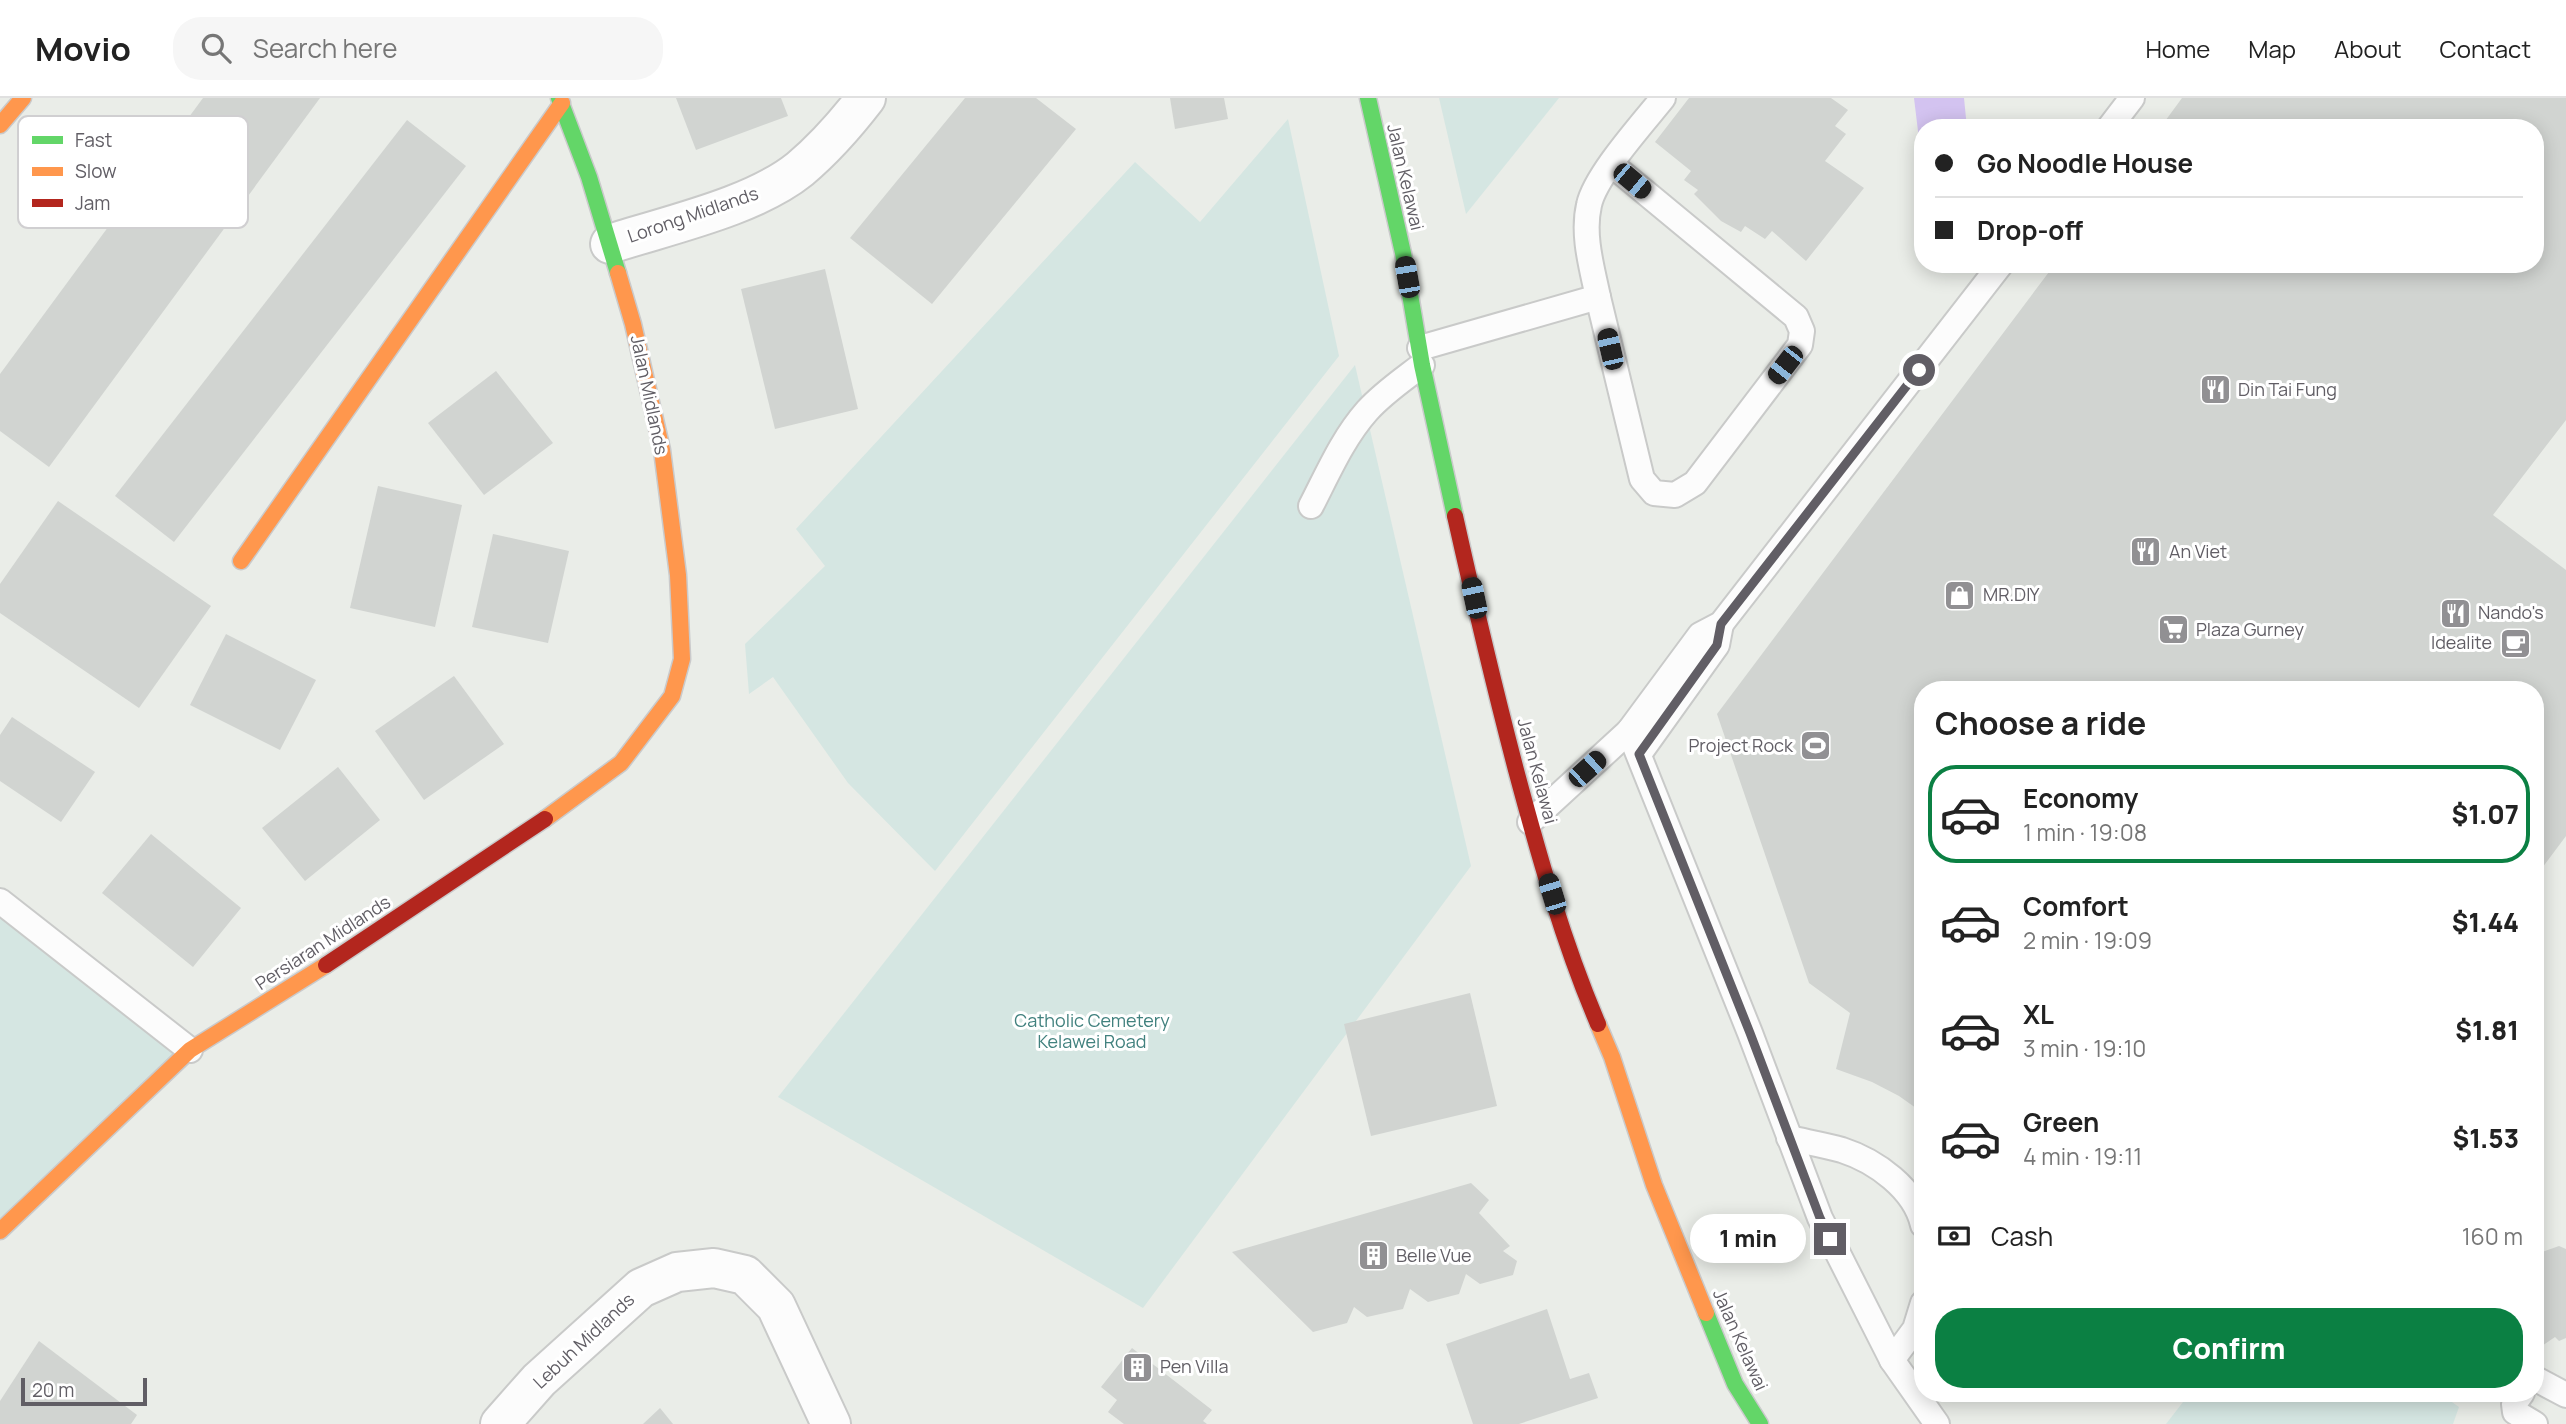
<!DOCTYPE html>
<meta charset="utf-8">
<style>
:root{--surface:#fff;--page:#f6f6f6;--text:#222;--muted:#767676;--line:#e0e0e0;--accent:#0b8043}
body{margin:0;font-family:Manrope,sans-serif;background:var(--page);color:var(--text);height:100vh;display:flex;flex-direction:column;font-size:26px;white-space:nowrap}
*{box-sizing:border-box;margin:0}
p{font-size:23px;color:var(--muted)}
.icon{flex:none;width:38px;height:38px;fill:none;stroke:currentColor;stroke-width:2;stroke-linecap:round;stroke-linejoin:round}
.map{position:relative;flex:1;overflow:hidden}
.side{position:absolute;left:1914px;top:583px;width:630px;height:721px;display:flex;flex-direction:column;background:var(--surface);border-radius:28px;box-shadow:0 4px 18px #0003}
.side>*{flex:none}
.top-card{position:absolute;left:1914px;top:21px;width:630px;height:154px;border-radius:28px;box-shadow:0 4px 18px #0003;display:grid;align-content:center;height:154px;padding:0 21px;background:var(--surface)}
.scale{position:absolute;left:21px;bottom:18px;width:126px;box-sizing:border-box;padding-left:7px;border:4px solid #615e65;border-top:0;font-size:19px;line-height:24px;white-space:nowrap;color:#615e65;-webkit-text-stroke:5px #fff;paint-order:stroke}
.end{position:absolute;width:32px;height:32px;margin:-16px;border:9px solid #615e65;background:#fff;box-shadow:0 0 0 4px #fff}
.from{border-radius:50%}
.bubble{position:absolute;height:49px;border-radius:24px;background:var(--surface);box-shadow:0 4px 18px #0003;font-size:23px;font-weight:800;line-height:49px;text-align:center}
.car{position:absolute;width:21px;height:42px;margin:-21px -10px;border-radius:9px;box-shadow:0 0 5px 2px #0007;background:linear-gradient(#222 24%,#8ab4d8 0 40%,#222 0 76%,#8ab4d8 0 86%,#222 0)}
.top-card b{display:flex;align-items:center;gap:24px;height:66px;font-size:26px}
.top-card b+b{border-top:2px solid var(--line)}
.top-card i{width:18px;height:18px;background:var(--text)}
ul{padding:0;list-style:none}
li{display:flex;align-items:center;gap:21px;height:98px;margin:0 14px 10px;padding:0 7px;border:4px solid transparent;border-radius:28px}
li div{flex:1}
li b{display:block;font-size:26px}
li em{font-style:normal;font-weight:800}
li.active{border-color:var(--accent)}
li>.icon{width:63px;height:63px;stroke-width:1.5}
h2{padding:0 21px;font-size:32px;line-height:84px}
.pay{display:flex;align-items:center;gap:18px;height:77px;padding:0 21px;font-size:26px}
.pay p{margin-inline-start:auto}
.cta{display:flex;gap:14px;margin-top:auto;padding:14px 21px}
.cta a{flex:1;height:80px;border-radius:28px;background:var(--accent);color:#fff;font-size:28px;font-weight:800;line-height:80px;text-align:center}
header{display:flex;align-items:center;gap:42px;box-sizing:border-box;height:98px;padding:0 35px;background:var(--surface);border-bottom:2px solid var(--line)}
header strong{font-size:33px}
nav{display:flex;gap:38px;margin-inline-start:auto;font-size:24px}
.search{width:490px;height:63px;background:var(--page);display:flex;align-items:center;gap:18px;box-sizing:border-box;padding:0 24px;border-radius:28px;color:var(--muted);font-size:26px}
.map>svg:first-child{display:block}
</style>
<header>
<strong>Movio</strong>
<div class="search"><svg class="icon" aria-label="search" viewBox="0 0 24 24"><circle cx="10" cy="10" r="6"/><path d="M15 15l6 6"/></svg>Search here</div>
<nav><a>Home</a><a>Map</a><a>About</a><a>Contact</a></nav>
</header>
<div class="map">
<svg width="2566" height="1326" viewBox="0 0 2566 1326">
<rect width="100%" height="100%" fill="#eaede8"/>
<g fill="#d5e6e2">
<path d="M1439 0H1559L1466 116Z"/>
<path d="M1288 21 1339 258 935 773 848 685 773 579 749 596 745 546 825 468 796 431 1135 64 1200 124Z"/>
<path d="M1355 267 1471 768 1143 1210 778 999Z"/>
<path d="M0 803 190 952 0 1133Z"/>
<path d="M2190 1295H2439L2459 1309 2453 1326H2166Z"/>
</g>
<path fill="#d3c3f0" d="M1914 0H1964L1967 30H1923V58H1921Z"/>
<g fill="#d1d4d1">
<path d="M203 0H320L49 369 0 333V276Z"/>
<path d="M676 0H781L788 18 696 52Z"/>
<path d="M965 0H1036L1076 31 932 206 850 140Z"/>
<path d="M1170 0H1224L1228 21 1175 31Z"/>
<path d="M1689 0H1831L1848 12 1835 28 1846 36 1825 63 1864 90 1806 163 1772 133 1765 141 1745 128 1741 134 1721 123 1694 96 1698 92 1684 82 1691 73 1655 44Z"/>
<path d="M2182 0H2566V322L2493 417 2566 472V738L2536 778V592H1923V1015L1899 998 1872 984 1836 971 1850 915 1809 885 1717 616 2055 166H2536V30H2160Z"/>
<path d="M407 22 466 68 174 444 115 398Z"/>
<path d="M825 171 858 311 775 331 741 191Z"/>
<path d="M496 273 553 345 484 397 428 325Z"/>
<path d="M378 388 462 407 435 529 350 510Z"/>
<path d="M58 403 211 508 139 610 0 515V486Z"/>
<path d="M493 436 569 453 548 545 472 529Z"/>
<path d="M226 536 316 582 280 652 190 607Z"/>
<path d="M454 578 504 646 424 702 375 633Z"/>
<path d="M12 619 95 674 61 724 0 683V637Z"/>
<path d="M338 669 380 722 305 783 262 730Z"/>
<path d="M151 736 241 810 193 869 102 795Z"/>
<path d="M1470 895 1497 1008 1371 1038 1344 926Z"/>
<path d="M1471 1085 1489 1102 1479 1115 1510 1148 1503 1153 1517 1163 1513 1177 1480 1186 1466 1176 1459 1196 1428 1204 1410 1191 1403 1211 1367 1219 1354 1209 1347 1225 1313 1234 1232 1154Z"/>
<path d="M2559 1148 2566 1151V1240L2559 1243 2555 1239 2539 1250 2536 1245V1159L2539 1155Z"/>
<path d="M1547 1211 1570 1281 1589 1275 1598 1300 1519 1326H1473L1446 1246Z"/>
<path d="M39 1243 137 1317 131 1326H0V1303Z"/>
<path d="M1132 1250 1212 1312 1203 1323 1207 1326H1124L1108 1314 1117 1302 1101 1289Z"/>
<path d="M660 1310 673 1326H643Z"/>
</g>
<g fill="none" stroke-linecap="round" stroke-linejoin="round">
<defs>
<g id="lane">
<path d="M2109 30 2132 0"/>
<path d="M1598 199 1642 381 1654 395 1675 397 1695 385 1800 247 1802 233 1796 219 1611 66"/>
<path d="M1420 250 1598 199C1592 170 1582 137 1589 107 1595 78 1643 25 1663 0"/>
<path d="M1311 408C1328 375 1343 340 1367 313 1383 295 1404 281 1422 267"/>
<path d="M1629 633 1750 935 1820 1120 1892 1262 1937 1326"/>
<path d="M1639 656 1717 547 1721 526"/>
<path d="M1530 724 1629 633 1700 537 1721 526 2001 166"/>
<path d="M0 803 190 952"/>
<path d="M1789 1040C1806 1044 1825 1047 1842 1052 1876 1063 1915 1091 1923 1127"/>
<path d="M1892 1262 1915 1231 1923 1205"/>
<path d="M2536 1281 2566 1297"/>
<path d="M2522 1295 2514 1306 2515 1314 2535 1326"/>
</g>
<g id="street">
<path d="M610 146C668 127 753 109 800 71 825 50 846 26 866 0"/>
<path d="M500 1326 539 1282 641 1190 677 1174 714 1170 745 1177 776 1208 831 1326"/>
</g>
<g id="fast">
<path d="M559 0 589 79 618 175"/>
<path d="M1368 0 1403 155 1422 267 1455 418"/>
<path d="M1706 1215 1735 1286 1760 1326"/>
</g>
<g id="slow">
<path d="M0 27 23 0"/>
<path d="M241 463 562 5"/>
<path d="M545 721 621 665 672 598 682 561 678 477 662 352 633 226 618 175"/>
<path d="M1598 926 1612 959 1654 1087 1706 1215"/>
<path d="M0 1133 190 952 326 867"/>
</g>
<g id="jam">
<path d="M1455 418C1474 503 1494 588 1516 672 1539 758 1563 844 1598 926"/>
<path d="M326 867 545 721"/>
</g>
</defs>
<use href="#lane" stroke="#c9cac9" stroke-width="28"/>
<use href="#street" stroke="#c9cac9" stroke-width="42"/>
<use href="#fast" stroke="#cacacb" stroke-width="19"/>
<use href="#slow" stroke="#cacacb" stroke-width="19"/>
<use href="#jam" stroke="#cacacb" stroke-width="19"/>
<use href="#lane" stroke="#fcfcfc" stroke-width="24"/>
<use href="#street" stroke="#fcfcfc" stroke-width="38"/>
<use href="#fast" stroke="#63d668" stroke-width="16"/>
<use href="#slow" stroke="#ff974d" stroke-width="16"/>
<use href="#jam" stroke="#b3261e" stroke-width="16"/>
</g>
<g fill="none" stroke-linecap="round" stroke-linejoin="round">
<path stroke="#615e65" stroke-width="9" d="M1830 1141 1820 1120 1750 935 1639 656 1717 547 1721 526 1919 272"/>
</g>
<defs>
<symbol id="restaurant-square" viewBox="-11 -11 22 22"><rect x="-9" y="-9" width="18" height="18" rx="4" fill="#919093" stroke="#fff"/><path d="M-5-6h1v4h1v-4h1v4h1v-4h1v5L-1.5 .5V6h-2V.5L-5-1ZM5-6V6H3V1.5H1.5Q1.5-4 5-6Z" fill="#fff"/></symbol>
<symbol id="shop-square" viewBox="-11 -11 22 22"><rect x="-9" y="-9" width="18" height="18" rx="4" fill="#919093" stroke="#fff"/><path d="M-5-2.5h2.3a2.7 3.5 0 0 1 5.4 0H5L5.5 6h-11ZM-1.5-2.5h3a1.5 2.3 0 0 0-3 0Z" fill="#fff"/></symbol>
<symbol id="supermarket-square" viewBox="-11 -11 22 22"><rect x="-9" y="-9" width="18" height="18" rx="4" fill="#919093" stroke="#fff"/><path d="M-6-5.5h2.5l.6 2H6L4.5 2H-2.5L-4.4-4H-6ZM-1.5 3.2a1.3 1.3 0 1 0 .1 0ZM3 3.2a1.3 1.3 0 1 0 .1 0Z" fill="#fff"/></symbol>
<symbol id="cafe-square" viewBox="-11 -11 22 22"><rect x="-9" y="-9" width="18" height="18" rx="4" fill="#919093" stroke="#fff"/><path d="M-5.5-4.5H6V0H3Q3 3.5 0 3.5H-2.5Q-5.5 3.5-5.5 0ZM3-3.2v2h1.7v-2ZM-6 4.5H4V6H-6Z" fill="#fff"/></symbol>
<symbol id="stadium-square" viewBox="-11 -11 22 22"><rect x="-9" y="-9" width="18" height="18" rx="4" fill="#919093" stroke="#fff"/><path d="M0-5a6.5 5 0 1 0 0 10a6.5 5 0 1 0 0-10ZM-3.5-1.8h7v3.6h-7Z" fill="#fff"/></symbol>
<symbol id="building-square" viewBox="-11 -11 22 22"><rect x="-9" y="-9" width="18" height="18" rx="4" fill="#919093" stroke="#fff"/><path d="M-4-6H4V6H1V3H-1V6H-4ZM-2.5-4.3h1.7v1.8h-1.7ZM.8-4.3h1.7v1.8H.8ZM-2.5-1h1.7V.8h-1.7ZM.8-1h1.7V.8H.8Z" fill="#fff"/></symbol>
</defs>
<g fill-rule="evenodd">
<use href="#restaurant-square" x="2198" y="274" width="35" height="35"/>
<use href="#restaurant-square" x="2128" y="436" width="35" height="35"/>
<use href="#shop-square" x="1942" y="480" width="35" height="35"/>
<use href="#restaurant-square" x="2438" y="498" width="35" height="35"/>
<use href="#supermarket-square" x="2156" y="514" width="35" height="35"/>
<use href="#cafe-square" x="2498" y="528" width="35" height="35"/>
<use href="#stadium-square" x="1798" y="630" width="35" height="35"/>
<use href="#building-square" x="1356" y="1140" width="35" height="35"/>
<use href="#building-square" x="1120" y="1252" width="35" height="35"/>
</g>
<g text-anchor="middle" stroke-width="6" stroke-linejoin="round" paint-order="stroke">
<g font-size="18" fill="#615e65" stroke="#fff">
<text transform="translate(1405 79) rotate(77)" y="6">Jalan Kelawai</text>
<text transform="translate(693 117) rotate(-19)" y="6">Lorong Midlands</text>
<text transform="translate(649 297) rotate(78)" y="6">Jalan Midlands</text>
<text transform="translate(1537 673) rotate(75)" y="6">Jalan Kelawai</text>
<text transform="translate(323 845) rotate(-33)" y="6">Persiaran Midlands</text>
<text transform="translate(1740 1242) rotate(66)" y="6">Jalan Kelawai</text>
<text transform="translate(584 1243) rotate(-43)" y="6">Lebuh Midlands</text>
</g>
<g font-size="18" fill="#615e65" stroke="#fff" text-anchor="start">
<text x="2238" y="298">Din Tai Fung</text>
<text x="2169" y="460">An Viet</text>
<text x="1983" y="503">MR.DIY</text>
<text x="2478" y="521">Nando's</text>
<text x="2196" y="538">Plaza Gurney</text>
<text x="2492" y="551" text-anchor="end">Idealite</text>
<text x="1793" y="654" text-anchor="end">Project Rock</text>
<text x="1396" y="1164">Belle Vue</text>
<text x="1160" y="1275">Pen Villa</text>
</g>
<g font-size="18" fill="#41817e" stroke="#fff">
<text x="1092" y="929">Catholic Cemetery<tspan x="1092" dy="21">Kelawei Road</tspan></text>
</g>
</g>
<rect x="18" y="18" width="230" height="112" rx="10" fill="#fff" stroke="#d0cfd1" stroke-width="2"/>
<rect x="32" y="38" width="31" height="8" fill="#63d668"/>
<rect x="32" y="69" width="31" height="9" fill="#ff974d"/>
<rect x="32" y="101" width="31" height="8" fill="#b3261e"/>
<g font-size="19" fill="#615e65">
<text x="75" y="49">Fast</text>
<text x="75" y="80">Slow</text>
<text x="75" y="112">Jam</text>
</g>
</svg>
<div class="scale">20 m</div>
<i class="end from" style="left:1919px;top:272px"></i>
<i class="end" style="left:1830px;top:1141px"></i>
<div class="bubble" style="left:1690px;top:1116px;width:116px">1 min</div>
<i class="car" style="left:1632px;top:83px;rotate:130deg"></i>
<i class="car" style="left:1407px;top:179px;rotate:350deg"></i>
<i class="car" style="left:1610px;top:251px;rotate:347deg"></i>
<i class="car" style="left:1785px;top:267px;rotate:218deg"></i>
<i class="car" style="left:1474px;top:500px;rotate:348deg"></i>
<i class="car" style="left:1587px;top:671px;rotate:48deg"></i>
<i class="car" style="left:1552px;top:796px;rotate:343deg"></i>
<div class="top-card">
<b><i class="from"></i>Go Noodle House</b>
<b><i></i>Drop-off</b>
</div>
<section class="side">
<h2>Choose a ride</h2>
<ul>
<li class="active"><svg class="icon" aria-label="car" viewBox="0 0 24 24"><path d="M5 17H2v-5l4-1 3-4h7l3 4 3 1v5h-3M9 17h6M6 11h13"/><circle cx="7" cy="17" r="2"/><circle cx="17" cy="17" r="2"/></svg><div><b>Economy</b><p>1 min · 19:08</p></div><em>$1.07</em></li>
<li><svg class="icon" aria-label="car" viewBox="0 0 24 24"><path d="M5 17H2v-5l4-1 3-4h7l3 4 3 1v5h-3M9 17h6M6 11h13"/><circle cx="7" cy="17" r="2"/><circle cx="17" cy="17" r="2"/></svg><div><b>Comfort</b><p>2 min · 19:09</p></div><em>$1.44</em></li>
<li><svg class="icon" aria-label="car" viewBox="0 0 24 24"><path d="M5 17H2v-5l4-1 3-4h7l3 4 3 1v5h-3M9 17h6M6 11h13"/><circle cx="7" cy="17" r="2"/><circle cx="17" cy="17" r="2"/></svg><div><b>XL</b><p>3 min · 19:10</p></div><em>$1.81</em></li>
<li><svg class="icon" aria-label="car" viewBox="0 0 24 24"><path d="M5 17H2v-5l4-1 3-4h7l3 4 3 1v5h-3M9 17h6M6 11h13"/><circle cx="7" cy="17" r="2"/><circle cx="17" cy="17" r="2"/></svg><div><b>Green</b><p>4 min · 19:11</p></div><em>$1.53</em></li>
</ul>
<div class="pay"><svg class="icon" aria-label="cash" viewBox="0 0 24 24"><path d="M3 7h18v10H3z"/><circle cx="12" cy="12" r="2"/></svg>Cash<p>160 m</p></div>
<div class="cta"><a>Confirm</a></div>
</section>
</div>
